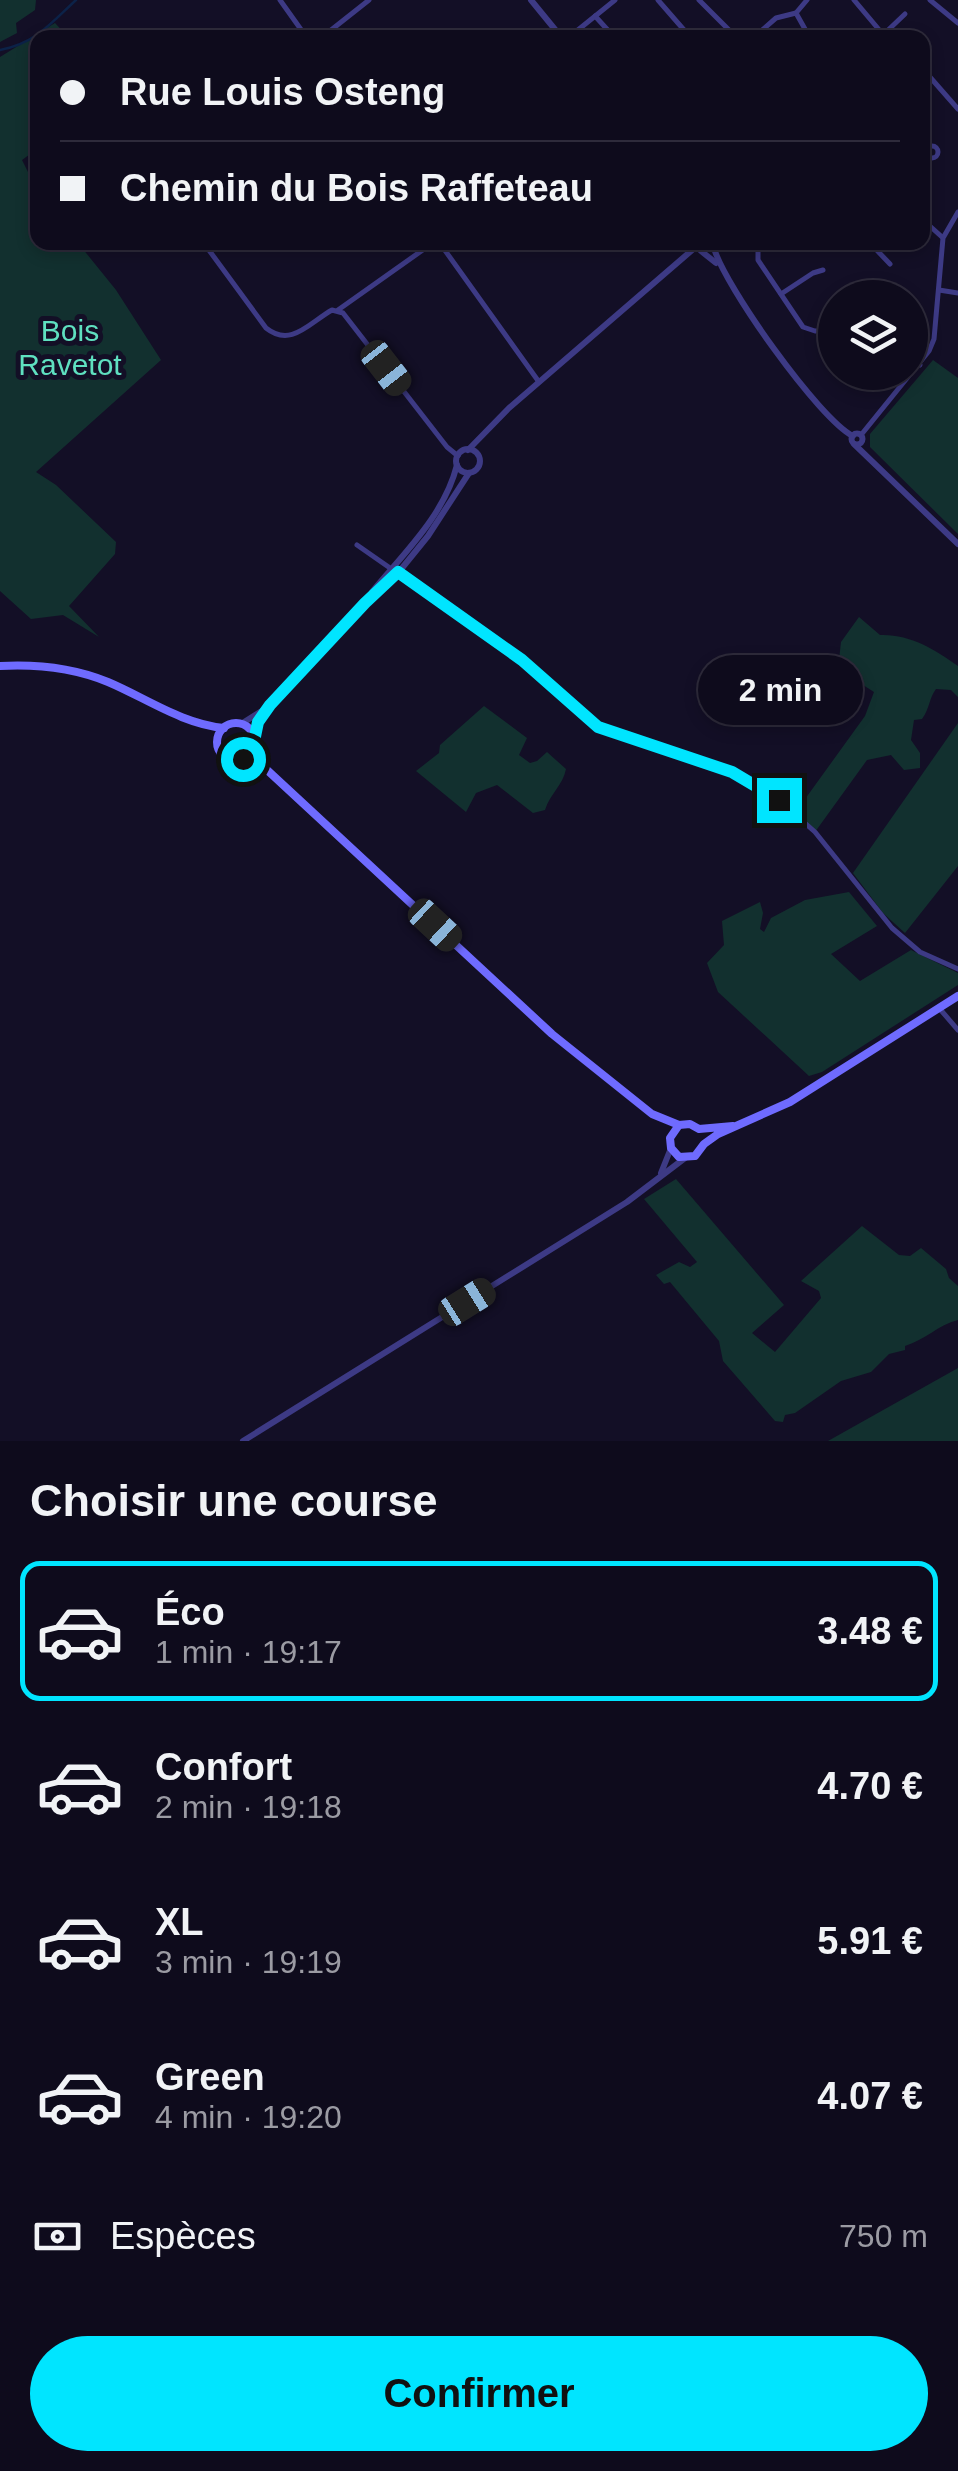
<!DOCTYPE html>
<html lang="fr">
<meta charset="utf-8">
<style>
:root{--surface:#0e0b1c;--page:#171425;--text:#f1f3f6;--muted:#9b9ba3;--line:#2e2b3b;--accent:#00e5ff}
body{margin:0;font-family:Arial,sans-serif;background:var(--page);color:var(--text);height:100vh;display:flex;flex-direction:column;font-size:38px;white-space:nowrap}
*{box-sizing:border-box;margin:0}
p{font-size:32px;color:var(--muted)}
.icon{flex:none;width:55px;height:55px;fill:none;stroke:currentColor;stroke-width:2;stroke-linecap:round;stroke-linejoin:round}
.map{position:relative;height:1441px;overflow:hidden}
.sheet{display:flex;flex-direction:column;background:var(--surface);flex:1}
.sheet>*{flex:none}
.guide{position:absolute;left:30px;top:30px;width:900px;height:220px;border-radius:20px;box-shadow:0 5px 15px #0003,0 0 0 2px var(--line);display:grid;align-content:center;height:220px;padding:0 30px;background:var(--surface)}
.tools{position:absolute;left:818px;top:280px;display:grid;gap:20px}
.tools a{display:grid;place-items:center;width:110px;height:110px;border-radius:50%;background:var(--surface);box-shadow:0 5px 15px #0003,0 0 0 2px var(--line);font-size:50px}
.end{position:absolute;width:45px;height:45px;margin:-22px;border:12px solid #00e5ff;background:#111;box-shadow:0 0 0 5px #111}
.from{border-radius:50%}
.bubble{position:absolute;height:70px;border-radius:35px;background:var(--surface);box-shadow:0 5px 15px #0003,0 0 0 2px var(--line);font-size:32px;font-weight:700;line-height:70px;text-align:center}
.car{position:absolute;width:30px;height:60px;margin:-30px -15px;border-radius:12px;box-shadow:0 0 8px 2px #0007;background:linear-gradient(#222 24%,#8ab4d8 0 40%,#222 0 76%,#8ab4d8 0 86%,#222 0)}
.guide b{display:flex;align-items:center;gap:35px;height:95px;font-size:38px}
.guide b+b{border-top:2px solid var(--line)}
.guide i{width:25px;height:25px;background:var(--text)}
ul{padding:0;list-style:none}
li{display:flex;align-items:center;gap:30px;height:140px;margin:0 20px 15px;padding:0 10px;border:5px solid transparent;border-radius:20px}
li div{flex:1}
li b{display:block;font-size:38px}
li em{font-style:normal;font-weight:700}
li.selected{border-color:var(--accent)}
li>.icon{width:90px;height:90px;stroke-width:1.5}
h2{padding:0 30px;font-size:45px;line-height:120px}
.pay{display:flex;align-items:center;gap:25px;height:110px;padding:0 30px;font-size:38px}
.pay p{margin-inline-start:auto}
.primary-button{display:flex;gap:20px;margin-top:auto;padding:20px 30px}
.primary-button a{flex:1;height:115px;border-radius:60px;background:var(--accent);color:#111;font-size:40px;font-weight:700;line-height:115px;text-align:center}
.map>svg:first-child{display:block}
</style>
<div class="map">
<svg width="958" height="1441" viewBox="0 0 958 1441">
<rect width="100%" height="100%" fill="#130f26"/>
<g fill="#12302f">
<path d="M0 0H36L35 10 16 23 17 33 0 42Z"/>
<path d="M55 23 68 37 38 38 37 149 22 160 37 190 38 242 78 243 116 290 161 360 36 472 56 485 116 542 115 554 69 606 99 637 63 615 31 619 0 591V57Z"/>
<path d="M933 360 958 378V534L870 447V434Z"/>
<path d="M859 617 880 635C910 634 934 649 958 666V697L951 690 936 689C929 698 930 708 922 719L914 720 911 740 920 753V768L904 770 891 755 867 760 815 832 795 813 865 716 874 692 838 669 841 642Z"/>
<path d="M484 706 527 738 519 755 530 763 537 761 547 752 566 769C563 785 550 794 545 810L533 813 497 785 476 793 466 812 416 771 439 753 440 745Z"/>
<path d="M958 723V866L905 933 883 913 853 873Z"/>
<path d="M849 892 877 926 831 954 860 981 911 950 958 973V985L822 1072 809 1076 718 992 707 963 724 945 722 921 760 902 763 913 760 929 764 932 771 918 805 900Z"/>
<path d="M676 1179 784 1305 752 1333 775 1352 821 1298 819 1291 801 1281 862 1226 899 1255 910 1256 921 1248 946 1269 949 1278 958 1286V1320C938 1325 925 1340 905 1346V1350L889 1354 871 1372 841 1381 795 1413 785 1415 783 1422 775 1421 723 1361 719 1341 670 1282 664 1284 656 1275 679 1262 690 1267 697 1262 644 1199Z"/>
<path d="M958 1368V1441H828Z"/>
</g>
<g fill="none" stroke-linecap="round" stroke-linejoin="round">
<path stroke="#0c2248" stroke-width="2.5" d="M0 50C36 43 50 24 76 0"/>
<g stroke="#3d3a85" stroke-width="5">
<path d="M280 0 307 38"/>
<path d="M658 0 691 38"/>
<path d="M699 0 737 38"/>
<path d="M807 0 796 13 810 38"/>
<path d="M854 0 886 38"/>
<path d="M930 0 958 23"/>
<path d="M595 16 615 38"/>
<path d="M760 32 776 18 796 13"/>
<path d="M884 34 905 14"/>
<path d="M321 38 369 0"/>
<path d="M568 38 615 0"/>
<path d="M922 68 958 109"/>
<circle cx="932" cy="152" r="6"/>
<path d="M922 219 942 237"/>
<path d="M203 242 266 328C291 348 309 323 332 310L343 313 447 447 458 456"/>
<path d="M439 242 539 382"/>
<path d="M763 242 758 250V260L803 327 815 331 835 332"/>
<path d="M869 242 890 264"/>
<path d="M939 290 958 293"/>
<path d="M781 294 813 273 823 270"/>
<path d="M338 310 434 242"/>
<path d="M910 357 920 365"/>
<path d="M861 435 929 351 934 339 943 238 958 212"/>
<path d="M357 545 522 660 598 727 712 764 779 800 815 832 892 928 920 952 958 969"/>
<path d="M939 1008 958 1030"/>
</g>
<g stroke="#3d3a85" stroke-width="6">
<path d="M531 0 562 38"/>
<path d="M698 244 701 251 716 263"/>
<path d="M714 248C724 285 819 419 853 436"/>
<circle cx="857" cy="439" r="5.5"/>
<path d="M854 444 958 544"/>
<circle cx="468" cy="461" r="12"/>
<path d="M468 450 509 408 698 245"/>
<path d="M372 592C404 553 444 516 457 465"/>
<path d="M241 724 265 709"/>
<path d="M254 736 270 705 365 603 398 573 428 536 469 473"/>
<path d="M661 1173 671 1148"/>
<path d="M243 1441 627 1202 685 1158"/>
</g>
<g stroke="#6f6bff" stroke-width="8">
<path d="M0 666C37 664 74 668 108 682 146 698 182 724 224 728"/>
<circle cx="236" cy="742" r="19"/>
<path d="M243 759 266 769 552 1034 652 1114 679 1125"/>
<path d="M733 1126 699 1129 690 1124 679 1125 670 1138 671 1148 679 1157 695 1156 704 1144 718 1134 790 1102 958 996"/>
</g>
</g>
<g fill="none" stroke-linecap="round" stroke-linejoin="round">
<path stroke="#00e5ff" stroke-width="12" d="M243 759 252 751 258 722 270 705 365 603 398 572 522 660 598 727 732 772 779 800"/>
</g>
<g text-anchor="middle" stroke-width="10" stroke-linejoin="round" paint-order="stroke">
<g font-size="30" fill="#5fe0c0" stroke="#130f26">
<text x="70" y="341">Bois<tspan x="70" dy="34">Ravetot</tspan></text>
</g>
</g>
</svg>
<div class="tools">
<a><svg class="icon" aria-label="layers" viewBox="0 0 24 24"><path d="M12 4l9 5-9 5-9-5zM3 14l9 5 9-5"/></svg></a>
</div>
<i class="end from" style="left:243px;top:759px"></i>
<i class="end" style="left:779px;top:800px"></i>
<div class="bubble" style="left:698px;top:655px;width:165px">2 min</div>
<i class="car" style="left:386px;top:368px;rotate:142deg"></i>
<i class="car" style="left:435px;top:925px;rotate:133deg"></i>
<i class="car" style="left:467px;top:1302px;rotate:58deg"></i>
<div class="guide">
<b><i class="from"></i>Rue Louis Osteng</b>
<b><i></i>Chemin du Bois Raffeteau</b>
</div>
</div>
<section class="sheet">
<h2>Choisir une course</h2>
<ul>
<li class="selected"><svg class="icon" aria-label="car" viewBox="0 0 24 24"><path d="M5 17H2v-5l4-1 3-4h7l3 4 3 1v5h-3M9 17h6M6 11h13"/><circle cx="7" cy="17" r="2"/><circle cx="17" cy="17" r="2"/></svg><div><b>Éco</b><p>1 min · 19:17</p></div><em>3.48 €</em></li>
<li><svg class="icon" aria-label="car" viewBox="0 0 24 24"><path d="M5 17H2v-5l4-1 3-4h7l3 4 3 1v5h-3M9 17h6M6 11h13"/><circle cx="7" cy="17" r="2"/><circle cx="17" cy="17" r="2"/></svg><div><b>Confort</b><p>2 min · 19:18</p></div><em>4.70 €</em></li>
<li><svg class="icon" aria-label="car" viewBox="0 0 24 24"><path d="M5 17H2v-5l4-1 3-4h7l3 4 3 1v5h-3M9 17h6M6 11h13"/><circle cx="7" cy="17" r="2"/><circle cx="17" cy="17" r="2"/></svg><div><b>XL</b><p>3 min · 19:19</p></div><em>5.91 €</em></li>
<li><svg class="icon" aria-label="car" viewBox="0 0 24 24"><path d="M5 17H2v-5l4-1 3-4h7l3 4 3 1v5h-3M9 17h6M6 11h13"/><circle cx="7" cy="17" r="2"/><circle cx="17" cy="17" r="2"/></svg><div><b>Green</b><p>4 min · 19:20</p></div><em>4.07 €</em></li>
</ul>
<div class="pay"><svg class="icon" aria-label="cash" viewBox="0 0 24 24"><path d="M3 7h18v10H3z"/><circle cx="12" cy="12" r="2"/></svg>Espèces<p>750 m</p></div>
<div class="primary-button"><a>Confirmer</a></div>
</section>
